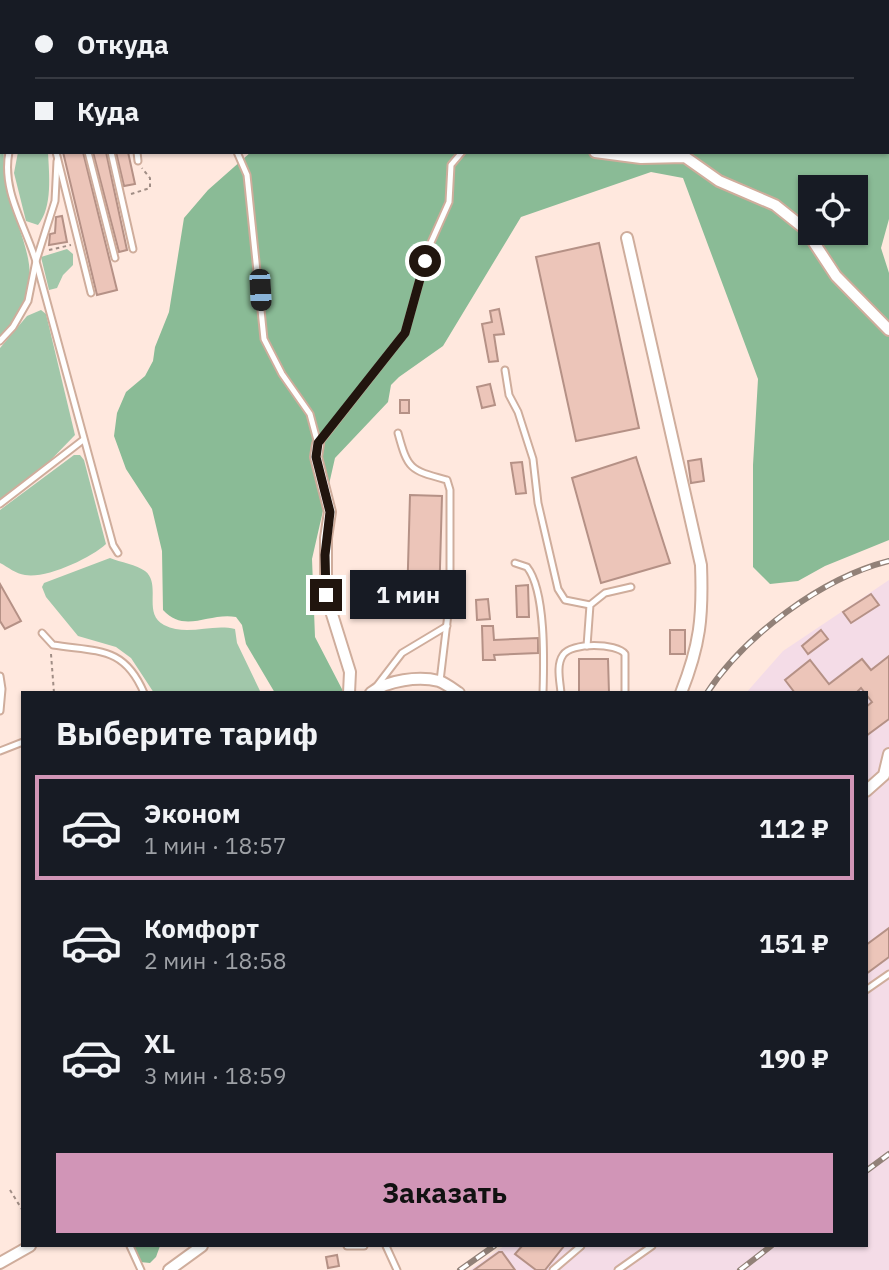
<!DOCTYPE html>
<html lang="ru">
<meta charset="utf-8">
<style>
:root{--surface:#171b24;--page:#20242c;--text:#f1f3f6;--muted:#9ea1a6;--line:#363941;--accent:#d195b7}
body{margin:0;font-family:"IBM Plex Sans",sans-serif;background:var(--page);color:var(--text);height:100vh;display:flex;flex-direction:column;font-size:26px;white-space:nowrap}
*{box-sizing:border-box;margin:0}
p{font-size:23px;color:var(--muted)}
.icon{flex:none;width:38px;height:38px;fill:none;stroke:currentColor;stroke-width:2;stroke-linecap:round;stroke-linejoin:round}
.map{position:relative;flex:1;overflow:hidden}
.side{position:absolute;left:21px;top:691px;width:847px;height:556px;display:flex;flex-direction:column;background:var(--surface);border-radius:0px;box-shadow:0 2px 5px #0004}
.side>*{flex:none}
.hud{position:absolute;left:0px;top:0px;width:889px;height:154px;box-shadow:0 2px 5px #0004;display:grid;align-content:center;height:154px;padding:0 35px;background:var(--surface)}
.buttons{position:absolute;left:798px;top:175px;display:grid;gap:14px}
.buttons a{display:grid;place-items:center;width:70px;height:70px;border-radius:0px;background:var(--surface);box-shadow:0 2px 5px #0004;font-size:35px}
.end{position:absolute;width:32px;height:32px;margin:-16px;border:9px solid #21150e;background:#fff;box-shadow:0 0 0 4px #fff}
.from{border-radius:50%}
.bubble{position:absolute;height:49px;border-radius:0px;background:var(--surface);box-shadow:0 2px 5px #0004;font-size:23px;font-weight:700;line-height:49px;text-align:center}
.car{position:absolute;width:21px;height:42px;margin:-21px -10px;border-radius:9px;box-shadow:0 0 5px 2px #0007;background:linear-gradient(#222 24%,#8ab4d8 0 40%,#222 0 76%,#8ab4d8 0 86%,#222 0)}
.hud b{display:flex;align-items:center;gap:24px;height:66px;font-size:26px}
.hud b+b{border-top:2px solid var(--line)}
.hud i{width:18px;height:18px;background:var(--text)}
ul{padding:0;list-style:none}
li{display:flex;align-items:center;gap:21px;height:105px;margin:0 14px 10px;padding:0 21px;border:4px solid transparent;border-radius:0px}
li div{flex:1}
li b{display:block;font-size:26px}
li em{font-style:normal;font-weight:700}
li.current{border-color:var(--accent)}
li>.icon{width:63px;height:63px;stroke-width:1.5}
h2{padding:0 35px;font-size:32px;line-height:84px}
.primary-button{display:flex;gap:14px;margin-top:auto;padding:14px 35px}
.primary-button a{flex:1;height:80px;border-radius:0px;background:var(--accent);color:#111;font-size:28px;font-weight:700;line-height:80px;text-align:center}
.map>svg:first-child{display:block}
</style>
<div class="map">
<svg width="889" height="1270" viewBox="0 0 889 1270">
<rect width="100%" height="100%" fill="#ffe8de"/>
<path fill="#f4dce7" d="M889 580V1270H470L504 1246H866V693H746L783 651Z"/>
<g fill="#a1c7aa">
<path d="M0 132C6 150 2 167 7 188 22 249 53 281 0 337Z"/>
<path d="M18 152H48C49 174 53 207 38 225L26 221 14 173Z"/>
<path d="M67 249 73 254V265L63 275 57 288 49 290 41 257Z"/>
<path d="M41 310 46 314 75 435 41 470 0 499V348L27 316Z"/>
<path d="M74 455H80L84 460 106 544C91 558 46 579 25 575 16 574 8 567 0 563V510Z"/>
<path d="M110 558C120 562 137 565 145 571 162 584 142 614 164 625 188 637 211 623 235 629L237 643 261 693H154L131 658 116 647 78 636 46 597 42 587 44 583Z"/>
</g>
<g fill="#8abb96" fill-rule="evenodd">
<path d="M557 0H889V219L881 248 889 273V540L825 566 798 581 770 584 753 567V465L758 379 683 178 651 172 521 217 443 346 399 377 391 385 388 402 335 458 312 559 315 637 344 693H275L246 644 242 625 236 617C209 612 185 634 163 610L162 551 152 509 126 469 114 436 117 413 126 392 145 376 153 361 155 347 169 312 184 218 208 190 251 152H887V2ZM810 187H856V233H810Z"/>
<path d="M130 1246H160L156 1257 150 1263 140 1262Z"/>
</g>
<g fill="#ecc5b9" stroke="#b59186" stroke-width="2">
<path d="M63 152H83L117 290 97 295Z"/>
<path d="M93 152H106L127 250 119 252Z"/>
<path d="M116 152H128L135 184 124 186Z"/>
<path d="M62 216 67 242 49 245 50 234 55 233 56 217Z"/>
<path d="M599 243 639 428 576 441 536 257Z"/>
<path d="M499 309 504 334 494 335 498 361 489 362 482 324 492 322 490 311Z"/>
<path d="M490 384 495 405 482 408 477 387Z"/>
<rect x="400" y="400" width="9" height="13"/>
<path d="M636 457 670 563 601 583 572 478Z"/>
<path d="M701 459 704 481 691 483 688 461Z"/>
<path d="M522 462 526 493 516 494 511 463Z"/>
<path d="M410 495 442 496 439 603 407 602Z"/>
<path d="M0 584 21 621 5 629 0 621Z"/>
<path d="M528 585 529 617H517L516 586Z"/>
<path d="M871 594 879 605 851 623 843 612Z"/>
<path d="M488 599 490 619 477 620 476 600Z"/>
<path d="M482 626H493L494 640 538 638V653L494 655 495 660H483Z"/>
<rect x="670" y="630" width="15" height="24"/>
<path d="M821 630 828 639 808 654 802 646Z"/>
<path d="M889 656V719L866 736V707L872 702 861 688 856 693H795L785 680 810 660 829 684 862 659 871 670Z"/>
<path d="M579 659H608L609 693H579Z"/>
<path d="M889 928V957L866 974V945Z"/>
<path d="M522 1246H564L545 1270H536L515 1254Z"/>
<path d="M499 1252H502L515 1270H474Z"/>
<path d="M337 1255 339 1266 328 1268 326 1257Z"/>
</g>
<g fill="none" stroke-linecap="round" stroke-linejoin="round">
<defs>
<g id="service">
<path d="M204 0 205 2"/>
<path d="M480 2V0"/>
<path d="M0 38 2 39"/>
<path d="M0 125 2 127"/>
<path d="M9 152C1 192 27 228 37 265 63 358 87 452 113 545L118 553"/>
<path d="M56 152 91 293"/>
<path d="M88 152 115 258"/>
<path d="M111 152 133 249"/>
<path d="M137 152 138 161"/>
<path d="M237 152 247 175 264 339 282 374 310 414 318 444"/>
<path d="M0 341 13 327 28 301 36 261 55 201 57 161"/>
<path d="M505 370 509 395 518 412 533 459 538 503 558 589 565 600 590 605"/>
<path d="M398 433C408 470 410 470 447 480L450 490V597L440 681"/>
<path d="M318 444 405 333 429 247 449 202 451 165 462 152"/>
<path d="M0 504 83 440"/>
<path d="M515 563 527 567C546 591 544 662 543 693"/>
<path d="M42 633 53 645C98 652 124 646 144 693"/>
<path d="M587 646 590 605 605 593 631 587"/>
<path d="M0 676 2 689 0 711"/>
<path d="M376 687 402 653 447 626"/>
<path d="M561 693C560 681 556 665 563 655 571 642 617 643 625 654V693"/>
<path d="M0 751 23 742"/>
<path d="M866 990 889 974"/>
<path d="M130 1246 141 1270"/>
<path d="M347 1246H364"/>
<path d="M386 1246 397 1270"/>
<path d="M553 1270 581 1246"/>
<path d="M618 1270 652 1246"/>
</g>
<g id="minor">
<path d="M595 152 641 158 685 157 719 181 775 205 805 229 836 276 889 330"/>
<path d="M627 238 701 565C703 617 700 645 681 693"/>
<path d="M318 444 316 457 330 512 326 538V595L350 672 349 693"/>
<path d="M371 693C387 680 419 676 439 681 445 683 453 689 459 693"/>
<path d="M866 791 884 775 889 754"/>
<path d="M0 1263 30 1246"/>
<path d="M169 1270 202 1246"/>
</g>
</defs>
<use href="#service" stroke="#cfad9c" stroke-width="9"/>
<use href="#minor" stroke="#cfad9c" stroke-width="14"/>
<g stroke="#a08d85" stroke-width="2" stroke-dasharray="3.5 3.5" stroke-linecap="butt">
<path d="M609 0 610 2"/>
<path d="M16 2 18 0"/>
<path d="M0 13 2 12"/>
<path d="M887 62H889"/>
<path d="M131 194 150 188V178L142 168"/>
<path d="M49 250 71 245"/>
<path d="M51 654 54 693"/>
<path d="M10 1190 23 1211"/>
</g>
<use href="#service" stroke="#fff" stroke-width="5"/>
<use href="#minor" stroke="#fff" stroke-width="10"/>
<defs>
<g id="rail">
<path d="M707 693C745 635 822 578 889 561"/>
<path d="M866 1171 889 1154"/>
<path d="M460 1270 494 1246"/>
<path d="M740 1270 771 1246"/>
</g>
</defs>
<use href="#rail" stroke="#928178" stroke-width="6"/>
<use href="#rail" stroke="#fff" stroke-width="3.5" stroke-dasharray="10" stroke-linecap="butt"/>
</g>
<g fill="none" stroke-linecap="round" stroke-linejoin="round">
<path stroke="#21150e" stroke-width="9" d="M326 595 325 555 330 512 316 457 318 443 405 333 425 261"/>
</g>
</svg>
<div class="buttons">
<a><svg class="icon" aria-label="locate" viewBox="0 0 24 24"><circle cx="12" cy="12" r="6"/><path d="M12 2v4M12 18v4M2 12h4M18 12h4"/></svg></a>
</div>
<i class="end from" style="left:425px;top:261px"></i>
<i class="end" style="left:326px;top:595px"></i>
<div class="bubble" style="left:350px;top:570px;width:116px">1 мин</div>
<i class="car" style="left:260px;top:290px;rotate:177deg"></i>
<div class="hud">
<b><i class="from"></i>Откуда</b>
<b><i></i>Куда</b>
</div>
<section class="side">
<h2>Выберите тариф</h2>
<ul>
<li class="current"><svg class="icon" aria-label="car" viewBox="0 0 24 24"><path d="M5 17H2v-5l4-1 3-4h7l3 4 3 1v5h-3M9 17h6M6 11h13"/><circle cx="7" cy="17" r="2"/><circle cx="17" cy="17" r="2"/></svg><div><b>Эконом</b><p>1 мин · 18:57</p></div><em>112 ₽</em></li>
<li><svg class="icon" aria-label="car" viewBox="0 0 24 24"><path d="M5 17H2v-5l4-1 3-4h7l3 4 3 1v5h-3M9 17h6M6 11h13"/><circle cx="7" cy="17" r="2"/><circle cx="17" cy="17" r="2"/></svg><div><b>Комфорт</b><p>2 мин · 18:58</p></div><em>151 ₽</em></li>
<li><svg class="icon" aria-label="car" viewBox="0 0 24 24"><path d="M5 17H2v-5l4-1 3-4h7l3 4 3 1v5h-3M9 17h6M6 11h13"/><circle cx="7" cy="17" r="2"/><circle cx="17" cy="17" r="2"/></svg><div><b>XL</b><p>3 мин · 18:59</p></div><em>190 ₽</em></li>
</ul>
<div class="primary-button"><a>Заказать</a></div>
</section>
</div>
